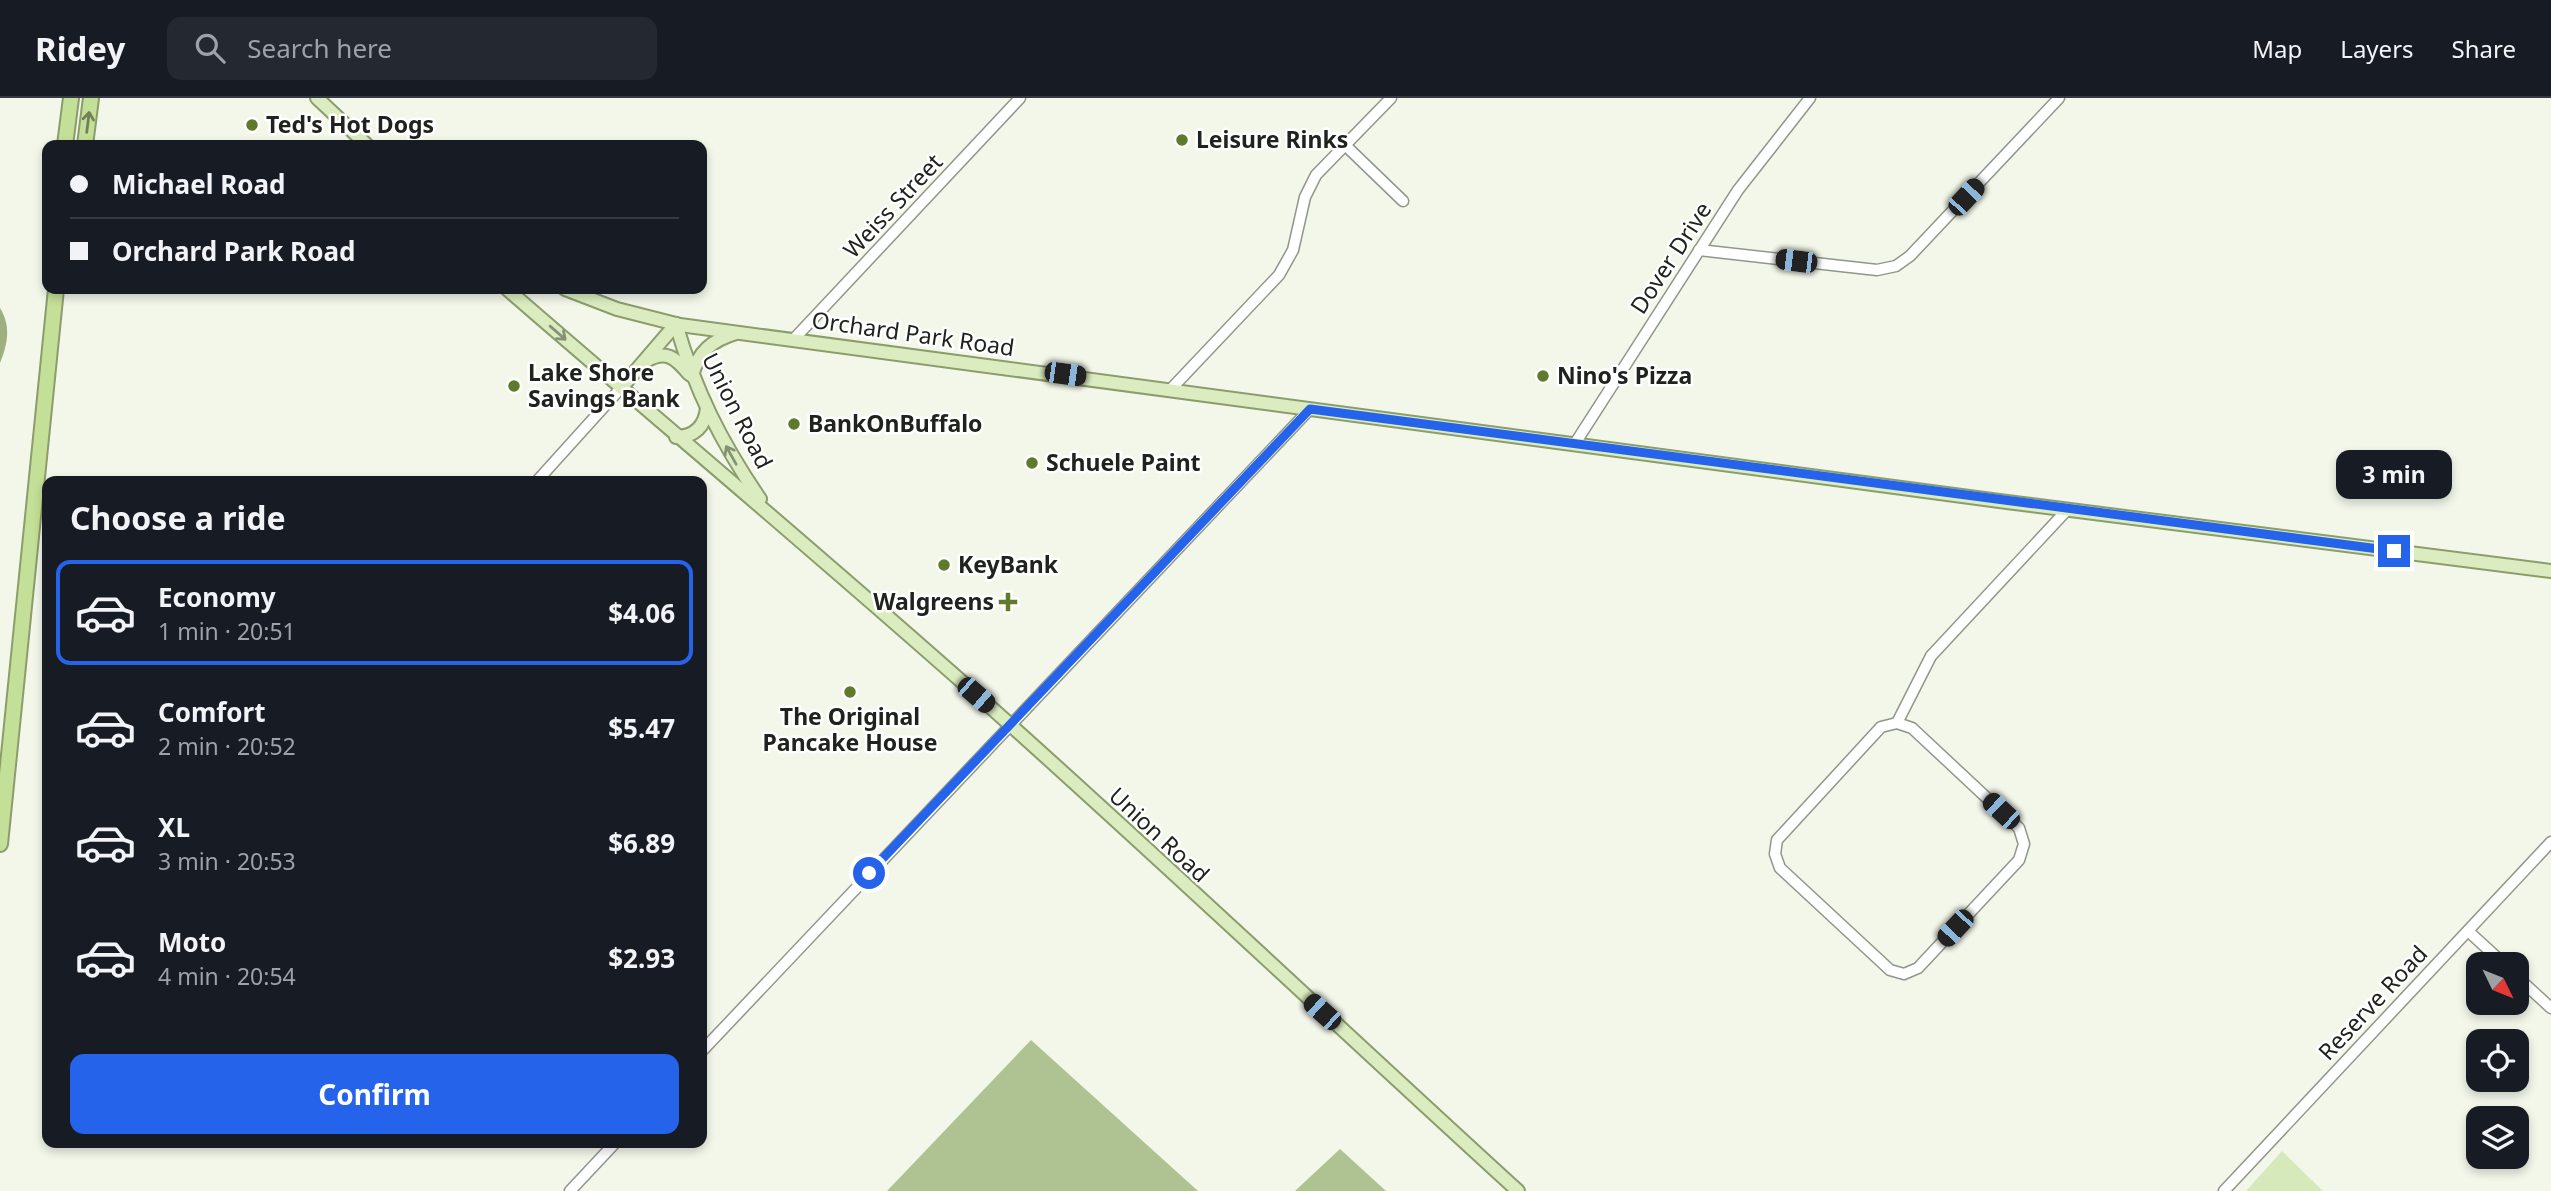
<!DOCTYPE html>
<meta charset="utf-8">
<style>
:root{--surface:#171b24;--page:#242831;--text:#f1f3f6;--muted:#9ea1a6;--line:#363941;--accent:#2563eb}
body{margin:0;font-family:"Noto Sans",sans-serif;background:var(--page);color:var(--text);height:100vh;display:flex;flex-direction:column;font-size:26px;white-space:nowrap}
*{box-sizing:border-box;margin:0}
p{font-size:23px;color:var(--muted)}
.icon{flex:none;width:38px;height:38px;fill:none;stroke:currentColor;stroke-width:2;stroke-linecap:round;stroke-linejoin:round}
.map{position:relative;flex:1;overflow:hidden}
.details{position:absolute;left:42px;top:378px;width:665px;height:672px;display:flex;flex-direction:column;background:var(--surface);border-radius:14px;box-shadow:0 4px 10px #0003}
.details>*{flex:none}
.top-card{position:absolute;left:42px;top:42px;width:665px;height:154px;border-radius:14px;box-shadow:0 4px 10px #0003;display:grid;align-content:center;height:154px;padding:0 28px;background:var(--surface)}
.needle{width:46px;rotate:133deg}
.buttons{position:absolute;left:2466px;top:854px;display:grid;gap:14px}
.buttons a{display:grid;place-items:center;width:63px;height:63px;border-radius:14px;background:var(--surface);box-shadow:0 4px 10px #0003;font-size:35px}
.end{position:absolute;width:32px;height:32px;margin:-16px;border:9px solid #2563eb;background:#fff;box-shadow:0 0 0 4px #fff}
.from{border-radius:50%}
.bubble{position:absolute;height:49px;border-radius:14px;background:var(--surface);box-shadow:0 4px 10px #0003;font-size:23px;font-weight:700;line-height:49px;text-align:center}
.car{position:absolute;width:21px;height:42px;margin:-21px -10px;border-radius:9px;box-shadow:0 0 5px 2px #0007;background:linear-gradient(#222 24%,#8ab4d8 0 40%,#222 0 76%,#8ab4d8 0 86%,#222 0)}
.top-card b{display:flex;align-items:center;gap:24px;height:66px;font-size:26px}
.top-card b+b{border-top:2px solid var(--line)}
.top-card i{width:18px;height:18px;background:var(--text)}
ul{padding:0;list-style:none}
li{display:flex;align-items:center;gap:21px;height:105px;margin:0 14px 10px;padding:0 14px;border:4px solid transparent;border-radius:14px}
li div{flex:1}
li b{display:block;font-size:26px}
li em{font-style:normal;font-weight:700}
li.current{border-color:var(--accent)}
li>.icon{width:63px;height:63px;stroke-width:1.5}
h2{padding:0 28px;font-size:32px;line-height:84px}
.button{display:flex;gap:14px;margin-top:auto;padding:14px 28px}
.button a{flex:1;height:80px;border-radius:14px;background:var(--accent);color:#fff;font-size:28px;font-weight:700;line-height:80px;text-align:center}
header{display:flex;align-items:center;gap:42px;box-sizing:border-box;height:98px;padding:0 35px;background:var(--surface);border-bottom:2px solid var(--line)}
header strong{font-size:33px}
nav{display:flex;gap:38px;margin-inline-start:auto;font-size:24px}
.search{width:490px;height:63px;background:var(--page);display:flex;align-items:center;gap:18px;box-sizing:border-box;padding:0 24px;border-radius:14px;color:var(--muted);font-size:26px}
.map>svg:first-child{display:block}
</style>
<header>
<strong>Ridey</strong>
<div class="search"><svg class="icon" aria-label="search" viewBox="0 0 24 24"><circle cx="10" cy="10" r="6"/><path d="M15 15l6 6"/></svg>Search here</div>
<nav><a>Map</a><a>Layers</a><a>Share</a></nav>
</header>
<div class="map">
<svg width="2551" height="1093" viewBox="0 0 2551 1093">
<rect width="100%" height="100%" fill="#f2f7ea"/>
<path fill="#d6e9bb" d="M2282 1053 2323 1093H2246Z"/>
<g fill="#afc291">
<path d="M1031 942 1198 1093H887Z"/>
<path d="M1340 1051 1386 1093H1295Z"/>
</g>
<path fill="#9eb080" d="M0 210C11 228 8 245 0 265Z"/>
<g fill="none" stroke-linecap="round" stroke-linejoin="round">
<defs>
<g id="minor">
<path d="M1345 47 1403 103"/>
<path d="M1699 152 1877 172 1896 168 1910 158 2059 0"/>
<path d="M793 242 1020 0"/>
<path d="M1171 291 1279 177 1293 152 1305 99 1316 77 1391 0"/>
<path d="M1574 347 1738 92 1810 0"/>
<path d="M537 383 621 290"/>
<path d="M1897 625 1912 630 2019 730 2024 746 2019 762 1918 870 1904 876 1890 872 1780 770 1775 756 1777 742 1881 629 1897 625 1931 558 2067 412"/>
<path d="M2468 833 2504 866"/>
<path d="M2516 878 2551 910"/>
<path d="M702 953 1310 311"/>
<path d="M570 1093 615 1045"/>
<path d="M2224 1093 2551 744"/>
</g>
<g id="major">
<path d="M317 0 367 47"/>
<path d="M507 191C673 335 842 476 1006 623 1179 778 1347 937 1518 1093"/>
<path d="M565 191 617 211 680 227 2007 404 2551 473"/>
<path d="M676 226C695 292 721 344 760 401"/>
<path d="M646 263C666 251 676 260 689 276"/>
<path d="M692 278C698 254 712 242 736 235"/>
<path d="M621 290 676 226"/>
<path d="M676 339C695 339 705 328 707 310"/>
</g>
<g id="highway">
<path d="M65 47 71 0"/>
<path d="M85 47 91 0"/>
<path d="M0 746 56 191"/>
</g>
</defs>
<use href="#minor" stroke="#91968a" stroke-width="13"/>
<use href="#major" stroke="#8b9d6c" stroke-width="16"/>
<use href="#highway" stroke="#8b9d6c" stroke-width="18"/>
<use href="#minor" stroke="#fff" stroke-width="10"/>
<use href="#major" stroke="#dcecc1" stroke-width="12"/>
<use href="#highway" stroke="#c4df97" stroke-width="14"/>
</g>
<defs><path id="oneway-shaft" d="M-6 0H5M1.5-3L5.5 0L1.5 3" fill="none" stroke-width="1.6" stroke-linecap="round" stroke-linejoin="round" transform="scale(1.75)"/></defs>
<use stroke="#72805a" href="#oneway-shaft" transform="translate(88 24) rotate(-83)"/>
<g stroke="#879177">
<use href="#oneway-shaft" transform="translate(558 235) rotate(41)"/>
<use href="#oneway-shaft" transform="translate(731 357) rotate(-119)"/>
</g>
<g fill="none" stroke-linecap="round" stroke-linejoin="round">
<path stroke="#2563eb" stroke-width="9" d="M869 775 1310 311 2394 453"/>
</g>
<g fill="#607a2c" stroke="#fff" stroke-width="2.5">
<circle cx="252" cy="27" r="7"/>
<circle cx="1182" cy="42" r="7"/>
<circle cx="1543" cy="278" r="7"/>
<circle cx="514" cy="288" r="7"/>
<circle cx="794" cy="326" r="7"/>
<circle cx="1032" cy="365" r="7"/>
<circle cx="944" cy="467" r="7"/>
<path d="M1004.5 493.5h7v7h7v7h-7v7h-7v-7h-7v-7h7z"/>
<circle cx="850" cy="594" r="7"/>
</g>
<g text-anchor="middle" stroke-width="5" stroke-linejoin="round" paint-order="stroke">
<g font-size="23" font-weight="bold" fill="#20221d" stroke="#fff" text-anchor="start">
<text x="266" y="35">Ted's Hot Dogs</text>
<text x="1196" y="50">Leisure Rinks</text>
<text x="528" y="283">Lake Shore<tspan x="528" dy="26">Savings Bank</tspan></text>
<text x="1557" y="286">Nino's Pizza</text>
<text x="808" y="334">BankOnBuffalo</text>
<text x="1046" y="373">Schuele Paint</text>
<text x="958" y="475">KeyBank</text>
<text x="994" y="512" text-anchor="end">Walgreens</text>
<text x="850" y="627" text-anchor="middle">The Original<tspan x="850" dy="26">Pancake House</tspan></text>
</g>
<g font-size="23" fill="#20221d" stroke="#fff">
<text transform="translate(893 108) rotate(-47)" y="8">Weiss Street</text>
<text transform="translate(1671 160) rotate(-57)" y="8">Dover Drive</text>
<text transform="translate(913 236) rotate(8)" y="8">Orchard Park Road</text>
<text transform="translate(737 313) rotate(63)" y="8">Union Road</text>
<text transform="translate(1159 737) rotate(43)" y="8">Union Road</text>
<text transform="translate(2373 905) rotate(-47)" y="8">Reserve Road</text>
</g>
</g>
</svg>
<div class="buttons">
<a><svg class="needle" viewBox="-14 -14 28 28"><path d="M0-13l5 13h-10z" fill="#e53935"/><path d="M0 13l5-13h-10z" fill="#9ea1a6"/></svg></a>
<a><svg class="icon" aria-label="locate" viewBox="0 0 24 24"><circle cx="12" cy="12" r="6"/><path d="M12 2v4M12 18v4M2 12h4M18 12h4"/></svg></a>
<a><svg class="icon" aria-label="layers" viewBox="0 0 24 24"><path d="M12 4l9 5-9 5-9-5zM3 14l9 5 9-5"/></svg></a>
</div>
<i class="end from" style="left:869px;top:775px"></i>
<i class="end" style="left:2394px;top:453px"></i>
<div class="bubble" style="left:2336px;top:352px;width:116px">3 min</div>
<i class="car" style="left:1966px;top:99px;rotate:43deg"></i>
<i class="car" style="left:1796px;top:163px;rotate:277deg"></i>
<i class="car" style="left:1065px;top:276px;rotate:98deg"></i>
<i class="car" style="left:976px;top:597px;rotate:131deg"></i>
<i class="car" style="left:2001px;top:713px;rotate:313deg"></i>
<i class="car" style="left:1955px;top:830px;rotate:223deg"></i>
<i class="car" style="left:1322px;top:914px;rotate:312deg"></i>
<div class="top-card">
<b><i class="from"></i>Michael Road</b>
<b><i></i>Orchard Park Road</b>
</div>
<section class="details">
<h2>Choose a ride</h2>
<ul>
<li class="current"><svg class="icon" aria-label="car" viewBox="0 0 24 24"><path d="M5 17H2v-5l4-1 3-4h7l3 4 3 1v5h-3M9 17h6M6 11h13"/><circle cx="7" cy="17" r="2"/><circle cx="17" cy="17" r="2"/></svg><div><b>Economy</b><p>1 min · 20:51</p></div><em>$4.06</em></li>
<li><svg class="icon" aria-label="car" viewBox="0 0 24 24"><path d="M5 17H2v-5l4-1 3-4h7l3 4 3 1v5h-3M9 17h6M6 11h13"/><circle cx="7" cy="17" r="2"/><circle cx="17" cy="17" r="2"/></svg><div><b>Comfort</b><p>2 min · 20:52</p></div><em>$5.47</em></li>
<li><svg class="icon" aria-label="car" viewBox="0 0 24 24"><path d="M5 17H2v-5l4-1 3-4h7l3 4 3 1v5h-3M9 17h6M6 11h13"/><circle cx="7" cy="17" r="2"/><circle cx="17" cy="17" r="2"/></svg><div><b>XL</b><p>3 min · 20:53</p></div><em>$6.89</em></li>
<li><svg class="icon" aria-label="car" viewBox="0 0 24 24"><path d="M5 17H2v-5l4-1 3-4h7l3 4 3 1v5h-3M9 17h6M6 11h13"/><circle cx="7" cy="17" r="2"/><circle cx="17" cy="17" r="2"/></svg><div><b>Moto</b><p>4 min · 20:54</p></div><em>$2.93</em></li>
</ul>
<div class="button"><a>Confirm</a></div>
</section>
</div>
